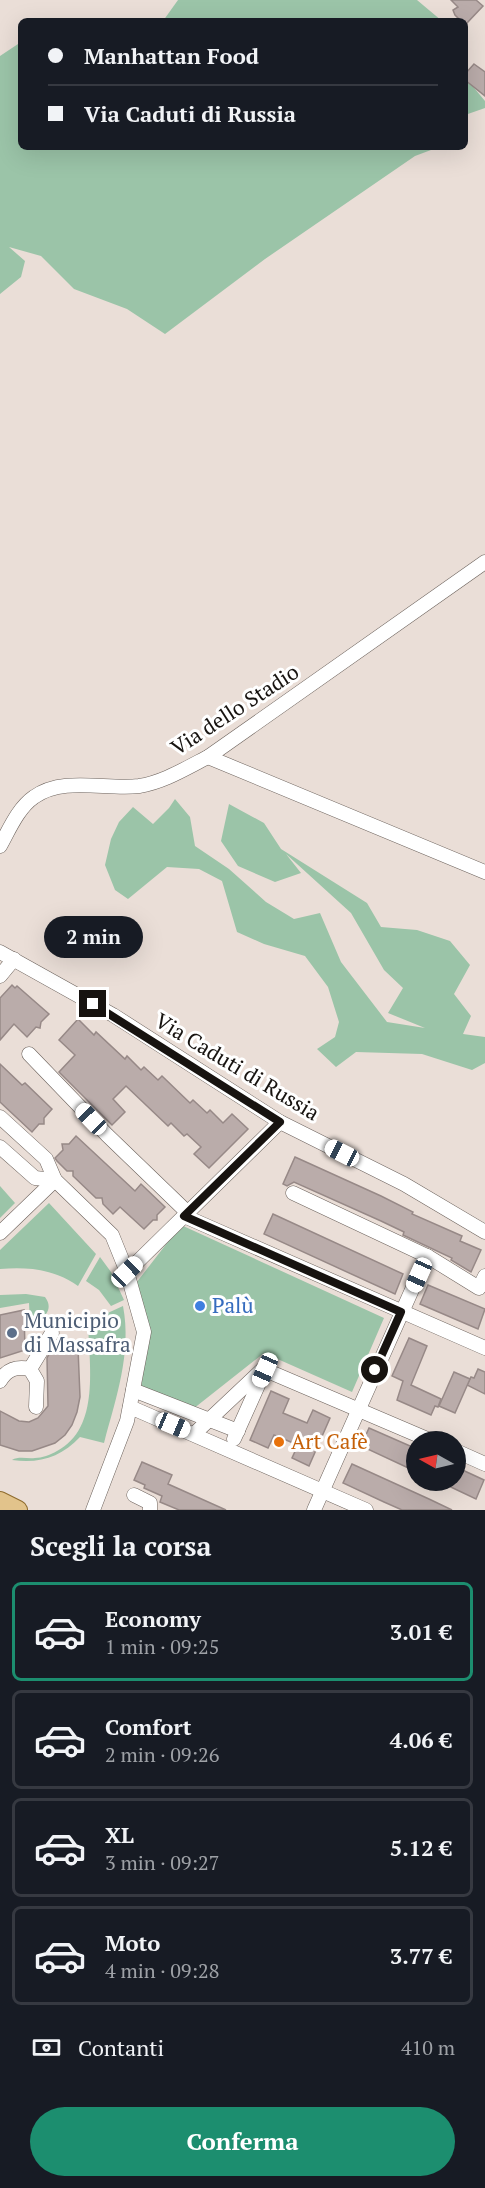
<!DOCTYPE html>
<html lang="it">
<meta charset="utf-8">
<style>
:root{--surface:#171b24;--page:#20242c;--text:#f1f3f6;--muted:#9ea1a6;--line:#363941;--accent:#1c8e6f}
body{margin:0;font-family:"PT Serif",serif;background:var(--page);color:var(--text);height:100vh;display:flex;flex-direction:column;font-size:22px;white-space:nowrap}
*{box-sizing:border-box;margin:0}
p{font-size:20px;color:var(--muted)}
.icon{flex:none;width:33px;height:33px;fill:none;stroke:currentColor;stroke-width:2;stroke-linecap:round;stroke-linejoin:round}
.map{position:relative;height:1510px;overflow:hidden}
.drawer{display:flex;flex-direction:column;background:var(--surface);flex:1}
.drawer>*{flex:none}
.hud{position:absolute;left:18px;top:18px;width:450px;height:132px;border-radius:9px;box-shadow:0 6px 24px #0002;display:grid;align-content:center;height:132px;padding:0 30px;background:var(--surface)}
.needle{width:39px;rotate:278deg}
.tools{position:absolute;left:406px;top:1431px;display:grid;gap:12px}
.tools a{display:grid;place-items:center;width:60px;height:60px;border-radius:50%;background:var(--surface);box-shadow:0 6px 24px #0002;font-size:30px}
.end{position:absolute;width:27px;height:27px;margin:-14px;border:8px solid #171310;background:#fff;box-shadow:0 0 0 3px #fff}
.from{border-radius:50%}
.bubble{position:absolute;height:42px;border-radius:21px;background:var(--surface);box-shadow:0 6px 24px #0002;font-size:20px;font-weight:800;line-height:42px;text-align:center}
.car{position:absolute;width:18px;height:36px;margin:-18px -9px;border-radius:8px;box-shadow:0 0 4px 2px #0007;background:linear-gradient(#fff 24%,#345 0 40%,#fff 0 76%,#345 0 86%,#fff 0)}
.hud b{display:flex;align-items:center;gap:21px;height:57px;font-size:22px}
.hud b+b{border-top:2px solid var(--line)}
.hud i{width:15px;height:15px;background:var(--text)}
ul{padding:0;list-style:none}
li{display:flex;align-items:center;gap:18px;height:99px;margin:0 12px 9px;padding:0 18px;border:3px solid var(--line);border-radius:9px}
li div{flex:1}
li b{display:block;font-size:22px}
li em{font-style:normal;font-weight:800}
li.current{border-color:var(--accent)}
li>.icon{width:54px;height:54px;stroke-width:1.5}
h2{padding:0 30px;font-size:27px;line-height:72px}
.pay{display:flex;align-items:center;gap:15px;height:66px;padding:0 30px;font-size:22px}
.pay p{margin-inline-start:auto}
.button{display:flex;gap:12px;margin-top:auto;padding:12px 30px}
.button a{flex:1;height:69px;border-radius:36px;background:var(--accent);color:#fff;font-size:24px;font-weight:800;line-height:69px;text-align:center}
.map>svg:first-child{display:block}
</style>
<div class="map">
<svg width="485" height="1510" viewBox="0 0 485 1510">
<rect width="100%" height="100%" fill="#eaded7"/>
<g fill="#9bc4a8">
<path d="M178 0H417L442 21H163Z"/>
<path d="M21 42V147H439L415 156 265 259 165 334 127 309 74 289 41 256 9 247 25 261 21 277 0 294V56Z"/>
<path d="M465 77 485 101V108L465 115Z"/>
<path d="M175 799 190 817 195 846 229 869 266 902 294 919 320 913 341 962 387 1022 425 1028 388 1013 403 988 384 970 351 913 286 854 301 873 275 882 238 866 221 841 229 804 264 823 281 849 367 903 381 927 417 930 450 941 470 965 454 994 471 1016 463 1034 485 1037V1063L472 1070 422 1054 356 1052 336 1067 317 1049 335 1037 339 1022 328 987 305 956 264 944 237 932 222 881 199 869 167 867 128 899 115 890 105 865 111 839 119 822 133 807 153 824 169 808Z"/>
<path d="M0 1186 15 1203 0 1218Z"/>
<path d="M49 1203 96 1254 78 1286C54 1269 29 1267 0 1269V1250Z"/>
<path d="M181 1225 384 1318 352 1392 264 1353 193 1409 141 1389 149 1329 133 1287Z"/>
<path d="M100 1257 111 1272 124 1300 111 1306 99 1290 86 1281Z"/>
<path d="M26 1294 45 1297C55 1310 43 1320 30 1324L29 1303 0 1308V1295Z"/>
<path d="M123 1306C132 1353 116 1398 104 1443L80 1437C61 1457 40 1464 12 1460 19 1456 27 1459 35 1458 42 1458 50 1455 57 1451 101 1428 89 1364 88 1322Z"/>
</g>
<g fill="#baacaa" stroke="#978987" stroke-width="1.5">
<path d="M451 0H476L483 6 465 25V21H461L455 15 453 10 458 7Z"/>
<path d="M474 64 485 72V96L465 80V74Z"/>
<path d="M12 985 15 988 17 986 49 1014 41 1022 40 1028 36 1027 27 1037 14 1024 0 1040V998Z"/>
<path d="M78 1019 94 1035 96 1032 125 1059 127 1056 141 1070 144 1067 158 1080 162 1076 190 1103 193 1100 207 1113 210 1110 223 1123 232 1114 248 1129 209 1168 194 1154 201 1147 187 1134 184 1136 171 1123 168 1126 126 1086 113 1099 125 1112 112 1125 59 1072 75 1055 59 1040Z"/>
<path d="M0 1064 22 1085 25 1083 52 1109 44 1118V1124H39L32 1132 0 1102Z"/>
<path d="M76 1136 135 1191 141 1184 165 1207 157 1215V1220H153L144 1229 120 1207 113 1214 103 1204 102 1198H96L73 1176V1171H67L57 1161 55 1158 63 1150 62 1144H69Z"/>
<path d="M295 1157 381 1196 413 1212 412 1214 462 1236 460 1241 481 1250 471 1272 451 1260 452 1258 403 1235 404 1232 381 1221 294 1182 287 1186 283 1184Z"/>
<path d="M273 1214 403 1274 395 1294 264 1234Z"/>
<path d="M428 1285 485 1309 478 1329 420 1304Z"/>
<path d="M24 1310 25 1350 0 1358V1315Z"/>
<path d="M409 1338 427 1346 411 1385 441 1399 438 1407 435 1406 431 1415 397 1400 403 1381 392 1376Z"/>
<path d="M78 1348 80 1397 77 1412 72 1425 65 1435 55 1443 32 1451H19L0 1445V1411L19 1421 29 1422 38 1418 48 1406 47 1358 52 1349Z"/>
<path d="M478 1369 485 1372V1394L467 1385 471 1377 474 1378Z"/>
<path d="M454 1372 470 1379 455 1413 439 1406Z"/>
<path d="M271 1391 289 1399 283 1413 307 1423 313 1410 330 1418 309 1466 292 1458 298 1445 274 1435 268 1448 250 1440Z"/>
<path d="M369 1428 417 1449V1472L361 1446Z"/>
<path d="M142 1462 172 1475 168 1484 226 1510H179L160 1502 162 1496 144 1488 145 1485 134 1480Z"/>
<path d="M352 1464 429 1499 452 1510H402L384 1502 343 1483Z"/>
<path d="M456 1467 484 1480 476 1499 436 1480H456Z"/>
</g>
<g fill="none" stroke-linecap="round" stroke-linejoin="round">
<defs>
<g id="minor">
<path d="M208 757 485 872"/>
<path d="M0 846C9 830 18 808 34 797 63 776 106 790 139 786 164 782 186 768 208 757L485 562"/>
<path d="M0 952 113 1015 280 1122 404 1184 485 1232"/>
<path d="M0 976 14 959"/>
<path d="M29 1054 107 1135 188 1213"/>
<path d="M0 1117 46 1159 55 1180 112 1235 127 1272 144 1332 127 1421 93 1510"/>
<path d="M0 1147 35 1178 55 1180"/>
<path d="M293 1193 427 1256 479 1288 485 1276"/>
<path d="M184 1216 485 1348"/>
<path d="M0 1233 55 1180"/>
<path d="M127 1272 280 1122"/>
<path d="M0 1381C7 1369 16 1366 30 1369"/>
<path d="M133 1390 238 1431"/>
<path d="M36 1407 37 1381 30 1369 52 1333"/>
<path d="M130 1407 366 1510"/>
<path d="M194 1434 263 1369 434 1442"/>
<path d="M234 1439 264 1372"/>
<path d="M456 1451 485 1464"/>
<path d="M134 1495 150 1503V1510"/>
<path d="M314 1510 427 1256"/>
</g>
<path id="major" d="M0 1501 18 1510"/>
</defs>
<use href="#minor" stroke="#6c625c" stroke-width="15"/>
<use href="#major" stroke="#8e6b2d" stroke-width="20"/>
<use href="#minor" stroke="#fff" stroke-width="14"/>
<use href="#major" stroke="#e2c38b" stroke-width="18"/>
</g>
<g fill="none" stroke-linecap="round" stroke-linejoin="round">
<path stroke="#171310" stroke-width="8" d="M93 1004 280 1122 184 1216 401 1312 375 1370"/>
</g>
<circle fill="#3f7fe0" stroke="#fff" stroke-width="2" cx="200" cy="1306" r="6"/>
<circle fill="#5c6f8a" stroke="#fff" stroke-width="2" cx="12" cy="1333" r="6"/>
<circle fill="#e8710a" stroke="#fff" stroke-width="2" cx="279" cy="1442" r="6"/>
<g text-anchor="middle" stroke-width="6" stroke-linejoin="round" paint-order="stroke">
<g font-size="21" fill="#171310" stroke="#fff">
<text transform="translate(235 710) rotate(-33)" y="7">Via dello Stadio</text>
<text transform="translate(237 1067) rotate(31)" y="7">Via Caduti di Russia</text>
</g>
<g font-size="21" fill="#366cbe" stroke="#fff" text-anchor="start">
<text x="212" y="1313">Palù</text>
</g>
<g font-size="21" fill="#4e5e75" stroke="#fff" text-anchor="start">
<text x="24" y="1328">Municipio<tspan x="24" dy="24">di Massafra</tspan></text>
</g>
<g font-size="21" fill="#c56008" stroke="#fff" text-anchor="start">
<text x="291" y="1449">Art Cafè</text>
</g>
</g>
</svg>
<div class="tools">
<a><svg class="needle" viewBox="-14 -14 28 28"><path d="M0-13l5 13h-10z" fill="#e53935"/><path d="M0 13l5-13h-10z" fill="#9ea1a6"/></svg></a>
</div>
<i class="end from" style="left:375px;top:1370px"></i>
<i class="end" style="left:93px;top:1004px"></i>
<div class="bubble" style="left:44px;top:916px;width:99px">2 min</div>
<i class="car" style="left:91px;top:1119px;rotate:316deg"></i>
<i class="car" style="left:342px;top:1153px;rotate:297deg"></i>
<i class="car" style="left:127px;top:1272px;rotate:46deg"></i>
<i class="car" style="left:419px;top:1275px;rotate:204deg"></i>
<i class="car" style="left:265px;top:1370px;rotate:204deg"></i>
<i class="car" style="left:173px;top:1425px;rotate:113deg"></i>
<div class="hud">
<b><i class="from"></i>Manhattan Food</b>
<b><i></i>Via Caduti di Russia</b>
</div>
</div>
<section class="drawer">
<h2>Scegli la corsa</h2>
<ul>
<li class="current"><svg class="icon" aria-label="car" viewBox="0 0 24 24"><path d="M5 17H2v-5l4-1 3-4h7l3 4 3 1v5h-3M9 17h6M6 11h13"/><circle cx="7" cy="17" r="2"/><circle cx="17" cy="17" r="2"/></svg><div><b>Economy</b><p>1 min · 09:25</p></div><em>3.01 €</em></li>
<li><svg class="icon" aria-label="car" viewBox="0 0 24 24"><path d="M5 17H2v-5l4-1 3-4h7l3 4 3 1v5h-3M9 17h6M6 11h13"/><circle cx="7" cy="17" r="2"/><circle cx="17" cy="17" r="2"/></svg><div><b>Comfort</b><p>2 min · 09:26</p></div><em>4.06 €</em></li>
<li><svg class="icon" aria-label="car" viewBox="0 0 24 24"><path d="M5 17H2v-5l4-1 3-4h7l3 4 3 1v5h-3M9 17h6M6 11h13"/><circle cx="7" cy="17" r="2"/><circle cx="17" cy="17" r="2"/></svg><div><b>XL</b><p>3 min · 09:27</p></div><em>5.12 €</em></li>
<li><svg class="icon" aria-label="car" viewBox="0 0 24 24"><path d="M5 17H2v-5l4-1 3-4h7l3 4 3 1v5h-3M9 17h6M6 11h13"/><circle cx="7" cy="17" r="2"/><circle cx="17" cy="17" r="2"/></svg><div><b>Moto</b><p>4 min · 09:28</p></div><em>3.77 €</em></li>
</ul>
<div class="pay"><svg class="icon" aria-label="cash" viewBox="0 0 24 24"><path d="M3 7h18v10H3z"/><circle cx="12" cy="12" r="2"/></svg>Contanti<p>410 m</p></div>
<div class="button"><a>Conferma</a></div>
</section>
